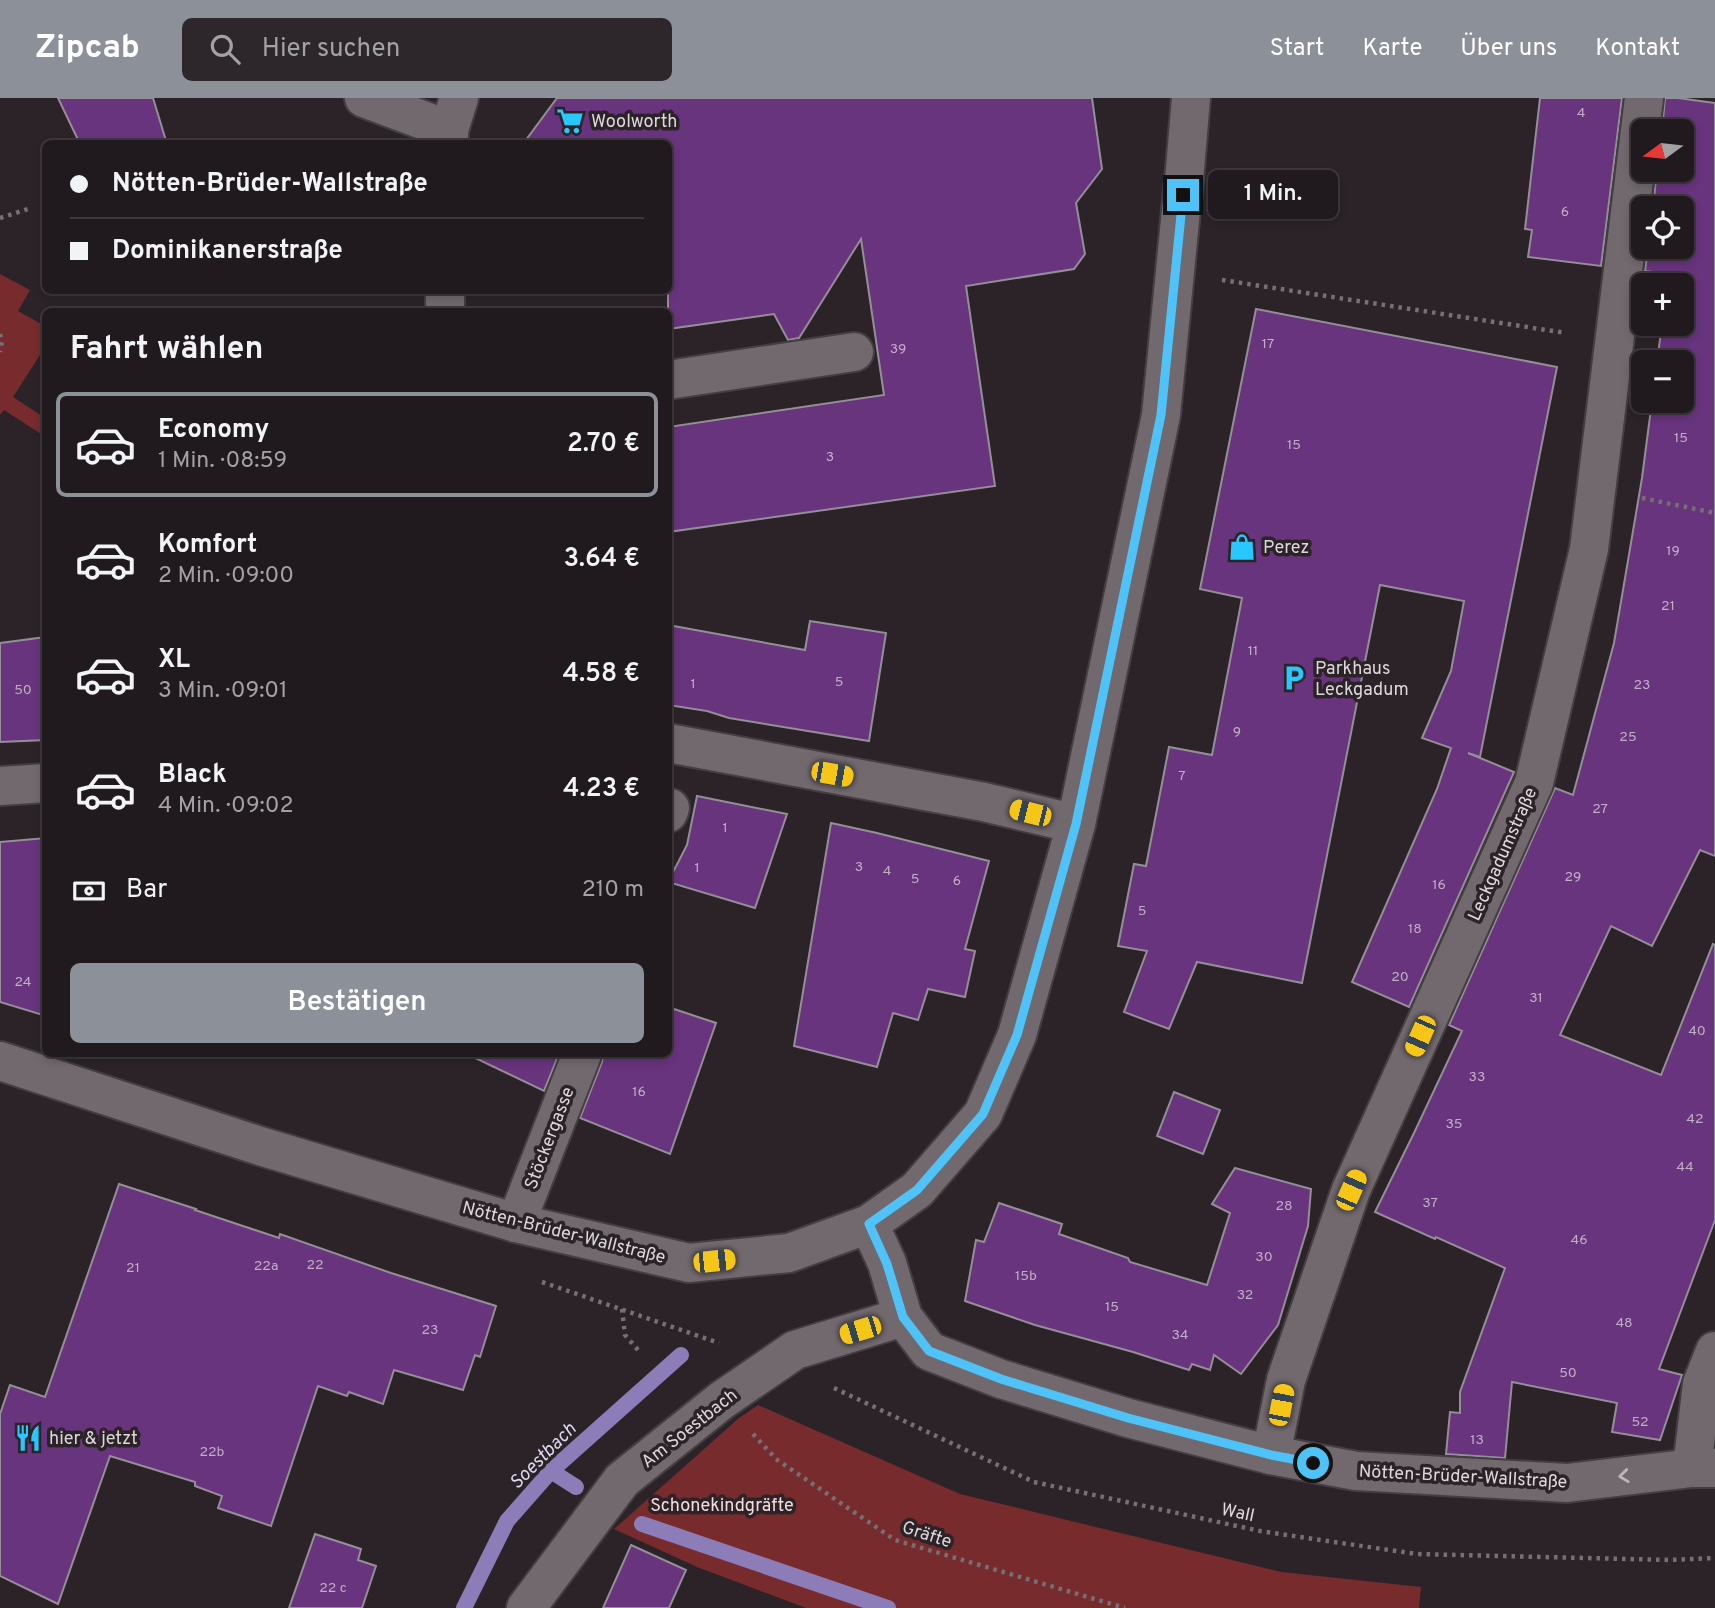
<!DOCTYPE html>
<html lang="de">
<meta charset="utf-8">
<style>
:root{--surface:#201a1e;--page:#2d272b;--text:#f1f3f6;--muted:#a2a1a4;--line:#3d383c;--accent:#8c9099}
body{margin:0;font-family:Overpass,sans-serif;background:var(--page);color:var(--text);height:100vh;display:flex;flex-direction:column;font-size:26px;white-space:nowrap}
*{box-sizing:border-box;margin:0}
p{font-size:23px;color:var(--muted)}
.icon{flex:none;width:38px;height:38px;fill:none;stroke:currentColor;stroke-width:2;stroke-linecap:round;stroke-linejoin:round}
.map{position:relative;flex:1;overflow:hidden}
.panel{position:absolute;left:42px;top:210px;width:630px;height:749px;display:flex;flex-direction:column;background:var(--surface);border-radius:10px;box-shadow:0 4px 10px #0003,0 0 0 2px var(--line)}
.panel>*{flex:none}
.top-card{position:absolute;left:42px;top:42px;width:630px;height:154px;border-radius:10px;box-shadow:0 4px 10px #0003,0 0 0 2px var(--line);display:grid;align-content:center;height:154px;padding:0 28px;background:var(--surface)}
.needle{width:46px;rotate:255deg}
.fabs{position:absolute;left:1631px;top:21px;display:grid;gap:14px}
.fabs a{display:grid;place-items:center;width:63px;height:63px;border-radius:10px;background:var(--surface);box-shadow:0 4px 10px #0003,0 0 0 2px var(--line);font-size:35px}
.end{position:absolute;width:32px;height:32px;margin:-16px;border:9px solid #4fc3f7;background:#111;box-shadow:0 0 0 4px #111}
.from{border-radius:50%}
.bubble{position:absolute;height:49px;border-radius:10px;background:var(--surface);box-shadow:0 4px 10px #0003,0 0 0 2px var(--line);font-size:23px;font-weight:600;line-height:49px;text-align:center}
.car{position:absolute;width:21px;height:42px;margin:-21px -10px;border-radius:9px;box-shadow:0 0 5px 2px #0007;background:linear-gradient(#f5c518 24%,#345 0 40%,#f5c518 0 76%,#345 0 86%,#f5c518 0)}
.top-card b{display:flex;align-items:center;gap:24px;height:66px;font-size:26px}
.top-card b+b{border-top:2px solid var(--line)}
.top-card i{width:18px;height:18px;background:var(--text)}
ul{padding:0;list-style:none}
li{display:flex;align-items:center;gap:21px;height:105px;margin:0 14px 10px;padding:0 14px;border:4px solid transparent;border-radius:10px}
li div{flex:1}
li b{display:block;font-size:26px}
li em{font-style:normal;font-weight:600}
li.selected{border-color:var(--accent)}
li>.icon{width:63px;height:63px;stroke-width:1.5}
h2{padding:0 28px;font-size:32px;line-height:84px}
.pay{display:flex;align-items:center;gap:18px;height:77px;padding:0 28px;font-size:26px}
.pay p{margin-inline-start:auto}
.action{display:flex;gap:14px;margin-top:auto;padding:14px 28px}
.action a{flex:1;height:80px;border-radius:10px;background:var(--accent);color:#fff;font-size:28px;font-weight:600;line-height:80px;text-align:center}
header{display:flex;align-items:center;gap:42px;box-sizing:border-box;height:98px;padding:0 35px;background:var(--accent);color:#fff}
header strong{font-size:33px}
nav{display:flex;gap:38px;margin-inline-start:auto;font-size:24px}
.search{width:490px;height:63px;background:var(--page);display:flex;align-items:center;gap:18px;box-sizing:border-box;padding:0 24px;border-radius:10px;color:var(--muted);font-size:26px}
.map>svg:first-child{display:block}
</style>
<header>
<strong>Zipcab</strong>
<div class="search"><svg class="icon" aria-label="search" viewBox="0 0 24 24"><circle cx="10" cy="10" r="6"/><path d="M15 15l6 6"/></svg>Hier suchen</div>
<nav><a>Start</a><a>Karte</a><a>Über uns</a><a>Kontakt</a></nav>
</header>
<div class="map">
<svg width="1715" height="1510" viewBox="0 0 1715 1510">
<rect width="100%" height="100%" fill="#2b2328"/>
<g fill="#772b2d">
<path d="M0 176 30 192 18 213 45 228V249L13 299 45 320V329L41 336 4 312 0 317Z"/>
<path d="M758 1307 960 1396 1281 1474 1421 1489 1419 1510H806L697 1469 614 1431 739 1320Z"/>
</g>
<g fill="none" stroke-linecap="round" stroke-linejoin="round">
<g stroke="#8c7cb7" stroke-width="16">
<path d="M551 1373 576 1389"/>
<path d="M642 1426 888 1510"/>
<path d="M464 1510 507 1423 551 1373 681 1257"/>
</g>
</g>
<g fill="#68347d" stroke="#948e97" stroke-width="2">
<path d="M58 0H153L167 46H80Z"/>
<path d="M557 0H1092L1102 71 1076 105 1085 156 1074 171 966 188 995 388 668 434V329L884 297 861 141 799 240 788 242 774 216 668 231V46H523Z"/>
<path d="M1540 0H1622L1601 168 1528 159 1532 132 1525 131Z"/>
<path d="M1665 0H1678L1715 5V758L1700 752 1652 848 1611 828 1560 937 1661 977 1713 846 1715 847V1122L1659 1271 1682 1277 1660 1342 1612 1334 1617 1305 1512 1284 1505 1360 1446 1356 1450 1314 1460 1315V1294L1505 1170 1436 1139 1435 1141 1375 1114 1414 1035 1462 933 1449 927 1555 690 1573 697 1614 545 1642 380 1652 303H1682V264H1657L1662 226H1682V187H1667L1669 176 1645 173 1648 149H1682V110H1653L1657 72H1682V33H1662Z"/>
<path d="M1256 211 1557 269 1480 659 1468 655 1514 674 1409 909 1352 884 1437 691 1451 650 1422 640 1451 573 1464 503 1380 487 1302 885 1197 864 1169 931 1124 914 1147 853 1118 848 1134 766 1146 768 1169 649 1212 657 1242 500 1200 491Z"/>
<path d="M810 523 886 535 869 643 729 620 707 613 668 607V527L805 552Z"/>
<path d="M46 539V642L0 644V545Z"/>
<path d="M697 698 787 716 755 810 668 784 687 747Z"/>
<path d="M831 725 877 735 989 763 965 851 975 853 965 899 928 891 918 922 893 915 877 969 794 948Z"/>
<path d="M46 740V918L0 904V744Z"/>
<path d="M668 909 716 925 670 1056 580 1020 602 964 603 956H668Z"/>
<path d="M467 956H559L544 993Z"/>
<path d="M1174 994 1220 1012 1203 1056 1157 1038Z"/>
<path d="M1235 1070 1311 1091 1308 1128 1278 1227 1241 1276 1214 1257 1210 1272 1192 1266 1189 1272 1133 1254 1035 1227 965 1203 976 1142 984 1144 999 1105 1062 1126 1059 1136 1128 1160 1130 1164 1207 1187 1230 1115 1212 1106Z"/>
<path d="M119 1086 196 1111 195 1112 279 1140 280 1136 391 1175 496 1208 480 1259 475 1257 463 1292 394 1272 383 1306 349 1294 347 1298 318 1288 271 1428 218 1410 222 1398 195 1388V1384L110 1358 58 1506 0 1478V1316L10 1287 45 1299Z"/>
<path d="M315 1436 361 1451 358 1462 376 1468 362 1510H289Z"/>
<path d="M631 1447 686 1472 669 1510H603Z"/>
</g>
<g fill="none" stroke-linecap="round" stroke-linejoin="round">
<defs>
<g id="minor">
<path d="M364 0 449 32"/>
<path d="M449 46V32L459 0"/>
<path d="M445 214V192"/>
<path d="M668 282 854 254"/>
<path d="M668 645 984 704 1076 726"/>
<path d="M0 688 46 685"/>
<path d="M668 715 670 710"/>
<path d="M0 963 260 1048 516 1125 689 1165 789 1155 869 1126 917 1092 983 1016 1017 937 1076 726 1161 317 1185 71 1191 0"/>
<path d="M516 1125 582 956"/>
<path d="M869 1126 887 1165 903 1219 929 1253 1001 1281 1128 1320 1271 1357 1356 1373 1567 1385 1692 1370H1715"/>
<path d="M1271 1357 1286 1282 1351 1092 1534 685 1589 451 1644 0"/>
<path d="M1692 1370 1702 1286 1715 1253"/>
<path d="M526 1510 622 1382 722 1302 795 1252 903 1219"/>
</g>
</defs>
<use href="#minor" stroke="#433e41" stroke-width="42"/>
<g stroke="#766f74" stroke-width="4.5" stroke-dasharray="3.5 5" stroke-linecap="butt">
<path d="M0 120 28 111"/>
<path d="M1222 182 1566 235"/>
<path d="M0 236 2 244 0 254"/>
<path d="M1642 400 1715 415"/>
<path d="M542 1184 719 1245"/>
<path d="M622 1211 625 1237 638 1252"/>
<path d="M834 1290 1034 1384 1260 1433 1416 1456 1670 1462 1715 1460"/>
<path d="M753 1336 776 1361 895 1442 1125 1510"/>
</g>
<use href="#minor" stroke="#72696f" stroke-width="38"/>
</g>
<defs><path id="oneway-chevron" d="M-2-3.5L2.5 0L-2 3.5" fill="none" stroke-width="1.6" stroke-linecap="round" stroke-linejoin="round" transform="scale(1.75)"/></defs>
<use stroke="#bdb7bb" href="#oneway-chevron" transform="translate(1624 1378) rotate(173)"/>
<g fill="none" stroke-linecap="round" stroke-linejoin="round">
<path stroke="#4fc3f7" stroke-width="9" d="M1183 97 1161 317 1076 726 1017 937 983 1016 917 1092 869 1126 887 1166 903 1219 929 1253 1001 1281 1128 1320 1271 1357 1313 1365"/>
</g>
<defs>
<symbol id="supermarket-bare" viewBox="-9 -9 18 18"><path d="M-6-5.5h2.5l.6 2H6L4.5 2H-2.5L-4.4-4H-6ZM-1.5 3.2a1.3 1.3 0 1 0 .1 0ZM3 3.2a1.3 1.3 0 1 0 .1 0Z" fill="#28c8ff" stroke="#2b2328" stroke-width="2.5" paint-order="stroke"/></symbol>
<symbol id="shop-bare" viewBox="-9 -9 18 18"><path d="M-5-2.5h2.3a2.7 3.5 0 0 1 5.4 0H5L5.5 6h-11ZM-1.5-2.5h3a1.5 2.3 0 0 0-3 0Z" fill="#28c8ff" stroke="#2b2328" stroke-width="2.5" paint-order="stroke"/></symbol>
<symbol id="parking-bare" viewBox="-9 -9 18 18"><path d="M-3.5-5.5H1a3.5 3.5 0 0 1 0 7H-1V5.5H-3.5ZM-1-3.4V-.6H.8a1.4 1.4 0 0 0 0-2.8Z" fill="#28c8ff" stroke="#2b2328" stroke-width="2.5" paint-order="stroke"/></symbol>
<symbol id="restaurant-bare" viewBox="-9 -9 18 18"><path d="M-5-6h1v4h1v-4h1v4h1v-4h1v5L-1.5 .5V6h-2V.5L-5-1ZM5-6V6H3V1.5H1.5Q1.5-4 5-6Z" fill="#28c8ff" stroke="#2b2328" stroke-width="2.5" paint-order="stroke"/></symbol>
</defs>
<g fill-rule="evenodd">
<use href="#supermarket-bare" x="551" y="4" width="38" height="38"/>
<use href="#shop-bare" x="1223" y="430" width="38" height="38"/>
<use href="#parking-bare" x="1275" y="561" width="38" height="38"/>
<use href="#restaurant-bare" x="9" y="1321" width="38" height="38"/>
</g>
<g text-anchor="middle" stroke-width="7" stroke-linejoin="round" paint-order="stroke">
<g font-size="14" fill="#c0afc4">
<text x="1581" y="19">4</text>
<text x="1565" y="118">6</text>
<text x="1268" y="250">17</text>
<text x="898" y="255">39</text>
<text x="1681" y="344">15</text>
<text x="1294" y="351">15</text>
<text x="830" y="363">3</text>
<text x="1673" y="457">19</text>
<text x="1668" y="512">21</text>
<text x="1253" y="557">11</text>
<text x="839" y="588">5</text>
<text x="693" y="590">1</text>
<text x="1642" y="591">23</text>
<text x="23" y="596">50</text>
<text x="1237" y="638">9</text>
<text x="1628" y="643">25</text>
<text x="1182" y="682">7</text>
<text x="1600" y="715">27</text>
<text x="725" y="734">1</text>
<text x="859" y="773">3</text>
<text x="697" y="774">1</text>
<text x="887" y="777">4</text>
<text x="1573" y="783">29</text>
<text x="915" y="785">5</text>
<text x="957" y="787">6</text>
<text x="1439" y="791">16</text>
<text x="1142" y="817">5</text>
<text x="1415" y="835">18</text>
<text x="1400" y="883">20</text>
<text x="23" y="888">24</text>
<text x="1536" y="904">31</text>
<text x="1697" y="937">40</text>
<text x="1477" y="983">33</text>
<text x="639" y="998">16</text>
<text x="1695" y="1025">42</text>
<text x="1454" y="1030">35</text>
<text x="1685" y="1073">44</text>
<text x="1430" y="1109">37</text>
<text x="1284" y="1112">28</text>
<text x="1579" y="1146">46</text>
<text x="1264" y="1163">30</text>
<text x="315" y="1171">22</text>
<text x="266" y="1172">22a</text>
<text x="133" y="1174">21</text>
<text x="1026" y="1182">15b</text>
<text x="1245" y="1201">32</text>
<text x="1112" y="1213">15</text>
<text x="1624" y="1229">48</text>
<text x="430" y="1236">23</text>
<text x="1180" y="1241">34</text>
<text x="1568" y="1279">50</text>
<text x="1640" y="1328">52</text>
<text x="1477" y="1346">13</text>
<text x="212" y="1358">22b</text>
<text x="333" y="1494">22 c</text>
</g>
<g font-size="18" fill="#ddd8db" stroke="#2b2328" text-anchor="start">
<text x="591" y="29">Woolworth</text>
<text x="1263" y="455">Perez</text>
<text x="1315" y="576">Parkhaus<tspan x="1315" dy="21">Leckgadum</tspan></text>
<text x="49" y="1346">hier &amp; jetzt</text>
</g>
<g font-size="18" fill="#ddd8db" stroke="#2b2328">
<text transform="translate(1502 756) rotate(-66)" y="6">Leckgadumstraße</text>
<text transform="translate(549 1040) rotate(-69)" y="6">Stöckergasse</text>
<text transform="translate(564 1134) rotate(14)" y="6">Nötten-Brüder-Wallstraße</text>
<text transform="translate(689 1330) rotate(-38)" y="6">Am Soestbach</text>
<text transform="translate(1463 1378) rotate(3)" y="6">Nötten-Brüder-Wallstraße</text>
<text transform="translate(1238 1414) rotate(12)" y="6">Wall</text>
<text transform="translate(927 1436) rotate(18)" y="6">Gräfte</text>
</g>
<g font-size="18" fill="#f8dcda" stroke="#2b2328">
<text x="722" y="1413">Schonekindgräfte</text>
</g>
<g font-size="19" font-style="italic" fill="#ddd9f0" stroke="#2b2328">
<text transform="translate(542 1357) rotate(-45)" y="7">Soestbach</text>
</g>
</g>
</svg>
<div class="fabs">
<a><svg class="needle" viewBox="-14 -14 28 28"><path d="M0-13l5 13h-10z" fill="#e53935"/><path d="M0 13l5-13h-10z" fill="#a2a1a4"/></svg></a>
<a><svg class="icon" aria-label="locate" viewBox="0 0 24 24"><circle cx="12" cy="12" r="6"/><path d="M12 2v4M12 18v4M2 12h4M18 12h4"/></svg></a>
<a>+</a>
<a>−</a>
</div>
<i class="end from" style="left:1313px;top:1365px"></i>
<i class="end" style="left:1183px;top:97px"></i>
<div class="bubble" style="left:1208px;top:72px;width:130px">1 Min.</div>
<i class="car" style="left:832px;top:676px;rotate:100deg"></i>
<i class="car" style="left:1030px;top:715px;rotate:284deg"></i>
<i class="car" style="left:1420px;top:938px;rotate:204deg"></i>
<i class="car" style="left:1351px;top:1092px;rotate:24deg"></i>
<i class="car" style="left:714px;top:1163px;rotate:84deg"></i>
<i class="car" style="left:860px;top:1232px;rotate:253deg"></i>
<i class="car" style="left:1281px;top:1307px;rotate:11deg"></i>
<div class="top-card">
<b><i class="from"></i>Nötten-Brüder-Wallstraße</b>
<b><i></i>Dominikanerstraße</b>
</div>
<section class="panel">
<h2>Fahrt wählen</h2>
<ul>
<li class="selected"><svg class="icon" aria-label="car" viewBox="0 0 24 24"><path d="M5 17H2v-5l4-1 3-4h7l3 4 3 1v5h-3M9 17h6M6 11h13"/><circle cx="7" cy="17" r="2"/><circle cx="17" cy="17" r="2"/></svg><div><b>Economy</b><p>1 Min. · 08:59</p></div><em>2.70 €</em></li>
<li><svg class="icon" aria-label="car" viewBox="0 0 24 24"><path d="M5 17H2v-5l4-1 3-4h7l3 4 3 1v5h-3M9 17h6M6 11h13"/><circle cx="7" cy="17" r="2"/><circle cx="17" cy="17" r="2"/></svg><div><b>Komfort</b><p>2 Min. · 09:00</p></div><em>3.64 €</em></li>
<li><svg class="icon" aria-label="car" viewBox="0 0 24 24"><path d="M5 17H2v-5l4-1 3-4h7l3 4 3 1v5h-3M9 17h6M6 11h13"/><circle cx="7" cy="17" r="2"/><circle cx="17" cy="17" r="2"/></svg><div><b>XL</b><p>3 Min. · 09:01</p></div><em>4.58 €</em></li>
<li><svg class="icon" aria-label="car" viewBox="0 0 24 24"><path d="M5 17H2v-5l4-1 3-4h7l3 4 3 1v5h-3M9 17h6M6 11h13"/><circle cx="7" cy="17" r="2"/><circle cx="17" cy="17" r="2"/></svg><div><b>Black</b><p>4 Min. · 09:02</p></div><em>4.23 €</em></li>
</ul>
<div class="pay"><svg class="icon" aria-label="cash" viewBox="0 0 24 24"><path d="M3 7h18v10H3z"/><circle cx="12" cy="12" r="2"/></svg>Bar<p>210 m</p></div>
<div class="action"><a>Bestätigen</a></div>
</section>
</div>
